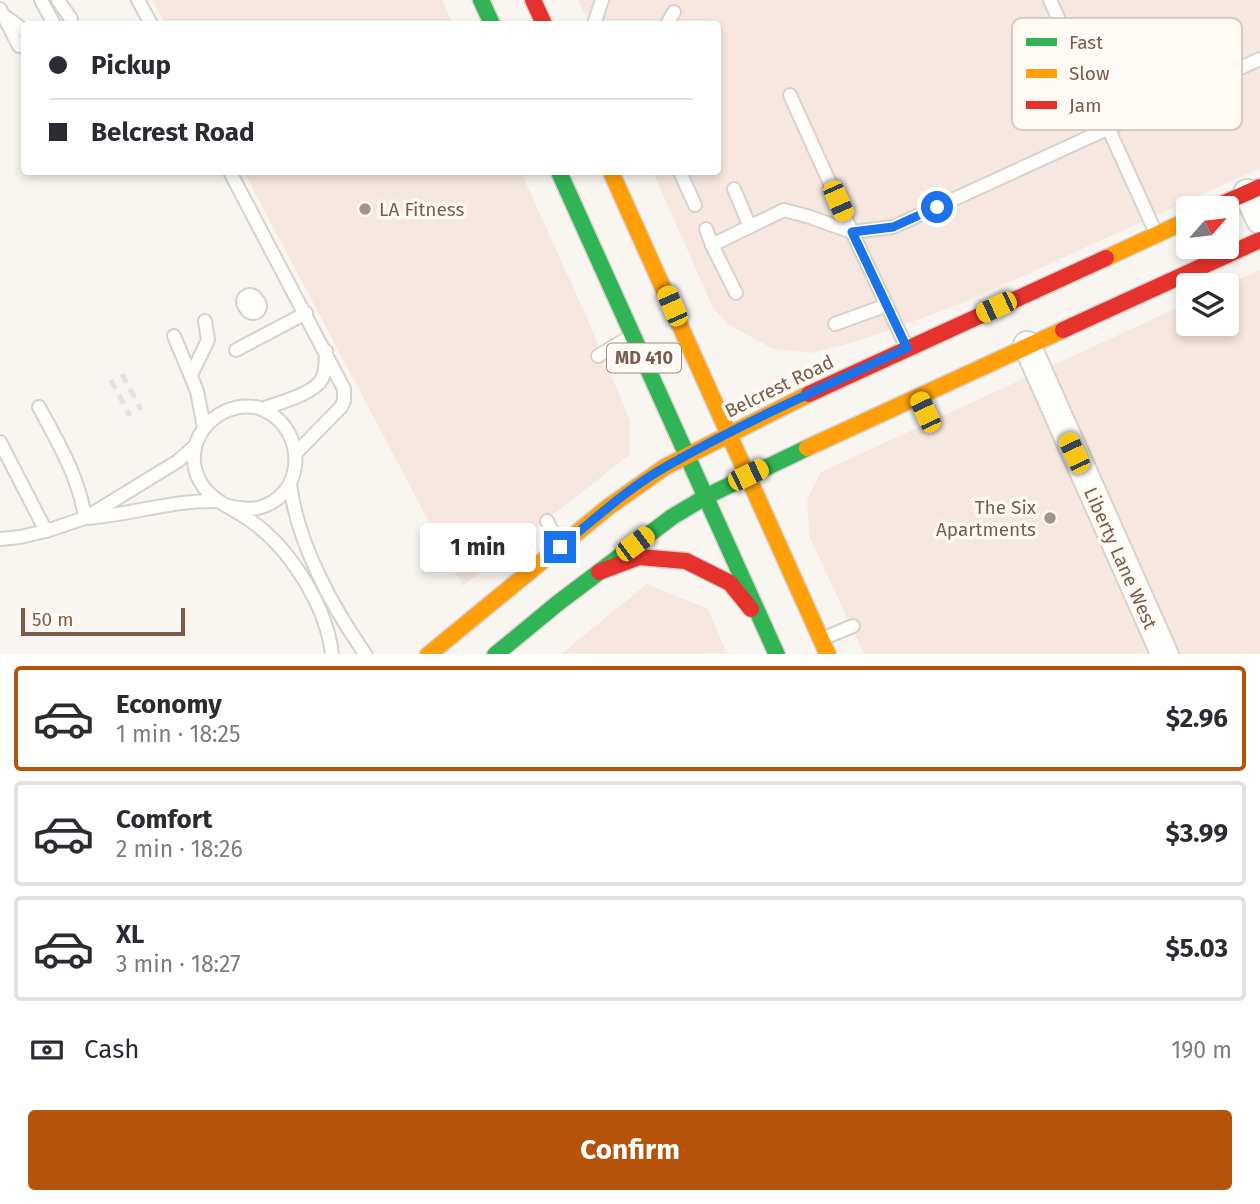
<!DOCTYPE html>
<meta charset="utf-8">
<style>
:root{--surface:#fff;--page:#f7f7f7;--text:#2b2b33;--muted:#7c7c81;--line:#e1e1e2;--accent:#b45309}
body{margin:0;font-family:"Fira Sans",sans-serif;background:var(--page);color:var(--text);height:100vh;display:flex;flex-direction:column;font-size:26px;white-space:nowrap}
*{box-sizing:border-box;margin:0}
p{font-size:23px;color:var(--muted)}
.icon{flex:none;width:38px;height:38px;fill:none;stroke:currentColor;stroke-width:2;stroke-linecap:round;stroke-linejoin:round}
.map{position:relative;height:654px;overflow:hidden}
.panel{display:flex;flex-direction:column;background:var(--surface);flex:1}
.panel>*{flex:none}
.banner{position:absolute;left:21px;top:21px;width:700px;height:154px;border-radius:7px;box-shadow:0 4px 10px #0003;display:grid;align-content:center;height:154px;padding:0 28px;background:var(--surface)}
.needle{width:46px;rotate:62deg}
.fabs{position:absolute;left:1176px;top:196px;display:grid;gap:14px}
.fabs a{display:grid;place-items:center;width:63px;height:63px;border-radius:7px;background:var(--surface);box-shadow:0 4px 10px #0003;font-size:35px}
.scale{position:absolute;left:21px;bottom:18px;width:164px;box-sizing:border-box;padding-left:7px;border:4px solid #7a5c4d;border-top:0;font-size:19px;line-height:24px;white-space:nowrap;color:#7a5c4d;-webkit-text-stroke:5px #fffaf3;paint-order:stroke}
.end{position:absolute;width:32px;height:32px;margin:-16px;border:9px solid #1a73e8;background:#fff;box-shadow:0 0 0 4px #fff}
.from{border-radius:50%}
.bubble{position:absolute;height:49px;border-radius:7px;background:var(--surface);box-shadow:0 4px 10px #0003;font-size:23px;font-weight:700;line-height:49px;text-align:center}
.car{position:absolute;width:21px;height:42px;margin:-21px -10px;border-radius:9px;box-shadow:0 0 5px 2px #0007;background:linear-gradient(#f5c518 24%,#345 0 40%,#f5c518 0 76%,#345 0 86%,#f5c518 0)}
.banner b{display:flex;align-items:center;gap:24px;height:66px;font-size:26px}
.banner b+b{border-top:2px solid var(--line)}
.banner i{width:18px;height:18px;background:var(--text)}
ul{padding:12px 0 0;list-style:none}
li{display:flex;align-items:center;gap:21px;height:105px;margin:0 14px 10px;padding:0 14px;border:4px solid var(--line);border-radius:7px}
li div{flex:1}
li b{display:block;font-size:26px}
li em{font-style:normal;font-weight:700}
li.selected{border-color:var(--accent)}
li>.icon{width:63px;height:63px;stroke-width:1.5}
.pay{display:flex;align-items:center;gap:18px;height:77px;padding:0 28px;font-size:26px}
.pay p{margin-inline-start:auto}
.button{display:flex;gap:14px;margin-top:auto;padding:14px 28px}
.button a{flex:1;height:80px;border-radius:7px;background:var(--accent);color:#fff;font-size:28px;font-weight:700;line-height:80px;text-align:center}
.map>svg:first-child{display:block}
</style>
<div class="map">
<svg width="1260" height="655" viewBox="0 0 1260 655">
<rect width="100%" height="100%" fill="#f9f5f0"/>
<g fill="#f6e8e1">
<path d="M152 0H442L453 24H165Z"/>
<path d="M578 0H1260V168L961 304 855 342 810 353 772 348 729 325 713 308 653 172H718V24H589Z"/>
<path d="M244 172H521L591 327 630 421 629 455 463 586Z"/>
<path d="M1260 270V654H864L810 538 807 500 821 472 1188 303V324H1227L1226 285Z"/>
<path d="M647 584 708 609 727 654H561Z"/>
</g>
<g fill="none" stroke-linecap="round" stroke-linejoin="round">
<defs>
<g id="lane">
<path d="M41 0 54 24"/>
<path d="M58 0 71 19"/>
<path d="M138 0 151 24"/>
<path d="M1050 0 1155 231"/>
<path d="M0 9 19 46"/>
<path d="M6 17 24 30"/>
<path d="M594 24 602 0"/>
<path d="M667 24 674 12"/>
<path d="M790 95 852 232"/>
<path d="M230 172 344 389V401L341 407 296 453"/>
<path d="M680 172 695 205"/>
<path d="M734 189 750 227"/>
<path d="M706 229 712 245"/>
<path d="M736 293 712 245 784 210 810 217 852 232"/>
<path d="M835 324 887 305"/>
<path d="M174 336 197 391 204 427"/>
<path d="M907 348 852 232 893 227 1260 59"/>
<path d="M236 350 306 313"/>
<path d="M598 356 628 338"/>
<path d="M192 373 208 340 205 321"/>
<path d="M39 407C58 443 79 477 85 518"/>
<path d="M262 409C278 403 314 394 322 379 326 371 326 360 326 351"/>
<path d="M0 442 46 531"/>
<path d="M290 484C297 542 332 607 366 655"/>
<path d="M227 506C237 508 247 510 258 508 302 497 307 441 274 416 268 412 262 408 255 407 214 401 178 445 201 483 212 502 234 508 251 521 290 548 327 607 332 655"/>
<path d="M86 518C130 515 172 500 217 501"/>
<path d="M547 521 558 543"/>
<path d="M0 539 20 537 46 531 85 518 178 461 195 446"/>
<path d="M824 638 853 626"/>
</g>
<g id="street">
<path d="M1247 193 1260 220"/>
<path d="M250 302 253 306"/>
<path d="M1027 345 1165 655"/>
</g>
<g id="fast">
<path d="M481 0 492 24"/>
<path d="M559 172 777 655"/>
<path d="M495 655 558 603 672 517 707 496 807 448"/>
</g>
<g id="slow">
<path d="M611 172 828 655"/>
<path d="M1106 258 1188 220"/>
<path d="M807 448 1063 330"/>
<path d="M428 655 607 508 665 467 809 394"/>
</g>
<g id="jam">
<path d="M533 0 544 24"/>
<path d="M1213 208 1260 187"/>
<path d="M1063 330 1260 240"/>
<path d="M809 394 1106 258"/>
<path d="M599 572 639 557 686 561 730 583 751 609"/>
</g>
</defs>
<use href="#lane" stroke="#d7d1cb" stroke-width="16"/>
<use href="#street" stroke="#d7d1cb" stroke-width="30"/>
<use href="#fast" stroke="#d9d2cb" stroke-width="19"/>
<use href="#slow" stroke="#d9d2cb" stroke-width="19"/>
<use href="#jam" stroke="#d9d2cb" stroke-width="19"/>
<use href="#lane" stroke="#fefefd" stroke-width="12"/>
<use href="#street" stroke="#fefefd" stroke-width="26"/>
<use href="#fast" stroke="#30b455" stroke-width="16"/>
<use href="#slow" stroke="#ff9f0a" stroke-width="16"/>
<use href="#jam" stroke="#e5322d" stroke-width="16"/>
<g stroke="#e6e3e7" stroke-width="5" stroke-dasharray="10 7" stroke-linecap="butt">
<path d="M122 374 141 410"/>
<path d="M111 380 130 416"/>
</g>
</g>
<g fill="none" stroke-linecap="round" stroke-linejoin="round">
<path stroke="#1a73e8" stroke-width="9" d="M560 547C595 519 628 488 667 466 744 422 826 386 907 348L852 232 893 227 937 207"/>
</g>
<g fill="#a69286" stroke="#fffaf3" stroke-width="2.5">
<circle cx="365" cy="209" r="7"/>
<circle cx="1050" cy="518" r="7"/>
</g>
<g text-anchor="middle" stroke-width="7" stroke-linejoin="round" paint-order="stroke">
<rect fill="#fffaf3" stroke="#a28b7f" stroke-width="2" x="607" y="343.5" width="74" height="29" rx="5"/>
<g font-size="18" font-weight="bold" fill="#7a5c4d">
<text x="644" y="364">MD 410</text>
</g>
<g font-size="19" fill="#7a5c4d" stroke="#fffaf3" text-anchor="start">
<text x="379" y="216">LA Fitness</text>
<text x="1036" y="514" text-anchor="end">The Six<tspan x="1036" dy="22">Apartments</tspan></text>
</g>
<g font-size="19" fill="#7a5c4d" stroke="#fffaf3">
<text transform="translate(779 386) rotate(-26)" y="7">Belcrest Road</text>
<text transform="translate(1121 558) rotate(66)" y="7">Liberty Lane West</text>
</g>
</g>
<rect x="1012" y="18" width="230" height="112" rx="10" fill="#fffaf3" stroke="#d7cbc1" stroke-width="2"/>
<rect x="1026" y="38" width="31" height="8" fill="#30b455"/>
<rect x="1026" y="69" width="31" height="9" fill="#ff9f0a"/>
<rect x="1026" y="101" width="31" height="8" fill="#e5322d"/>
<g font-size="19" fill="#7a5c4d">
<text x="1069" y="49">Fast</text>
<text x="1069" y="80">Slow</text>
<text x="1069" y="112">Jam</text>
</g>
</svg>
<div class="fabs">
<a><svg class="needle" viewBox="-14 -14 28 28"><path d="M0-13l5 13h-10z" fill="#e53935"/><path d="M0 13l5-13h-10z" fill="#7c7c81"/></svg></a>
<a><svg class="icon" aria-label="layers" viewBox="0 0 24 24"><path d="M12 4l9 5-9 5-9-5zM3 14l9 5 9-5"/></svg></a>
</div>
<div class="scale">50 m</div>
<i class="end from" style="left:937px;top:207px"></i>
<i class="end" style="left:560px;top:547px"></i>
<div class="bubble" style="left:420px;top:523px;width:116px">1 min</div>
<i class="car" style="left:838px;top:201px;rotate:156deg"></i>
<i class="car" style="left:672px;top:306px;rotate:336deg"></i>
<i class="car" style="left:996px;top:307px;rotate:245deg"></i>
<i class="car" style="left:925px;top:412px;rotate:335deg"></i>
<i class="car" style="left:1074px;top:453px;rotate:335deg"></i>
<i class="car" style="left:748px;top:475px;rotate:64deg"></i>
<i class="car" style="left:635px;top:544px;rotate:53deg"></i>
<div class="banner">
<b><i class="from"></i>Pickup</b>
<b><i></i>Belcrest Road</b>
</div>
</div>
<section class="panel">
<ul>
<li class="selected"><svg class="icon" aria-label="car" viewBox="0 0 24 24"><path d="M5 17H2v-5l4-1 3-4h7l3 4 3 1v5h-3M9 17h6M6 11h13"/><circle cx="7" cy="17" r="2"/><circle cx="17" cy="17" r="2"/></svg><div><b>Economy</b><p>1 min · 18:25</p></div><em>$2.96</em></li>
<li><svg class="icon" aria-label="car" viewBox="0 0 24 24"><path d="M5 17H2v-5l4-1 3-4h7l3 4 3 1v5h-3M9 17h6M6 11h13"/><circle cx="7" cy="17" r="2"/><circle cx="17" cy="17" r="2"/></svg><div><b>Comfort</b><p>2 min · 18:26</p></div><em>$3.99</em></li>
<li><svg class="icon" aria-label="car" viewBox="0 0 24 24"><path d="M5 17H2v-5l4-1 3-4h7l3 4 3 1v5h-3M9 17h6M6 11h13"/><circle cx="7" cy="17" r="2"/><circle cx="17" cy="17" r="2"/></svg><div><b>XL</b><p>3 min · 18:27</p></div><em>$5.03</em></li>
</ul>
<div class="pay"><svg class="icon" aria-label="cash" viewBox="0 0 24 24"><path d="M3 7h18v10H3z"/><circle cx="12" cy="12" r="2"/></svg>Cash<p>190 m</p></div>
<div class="button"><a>Confirm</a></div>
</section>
